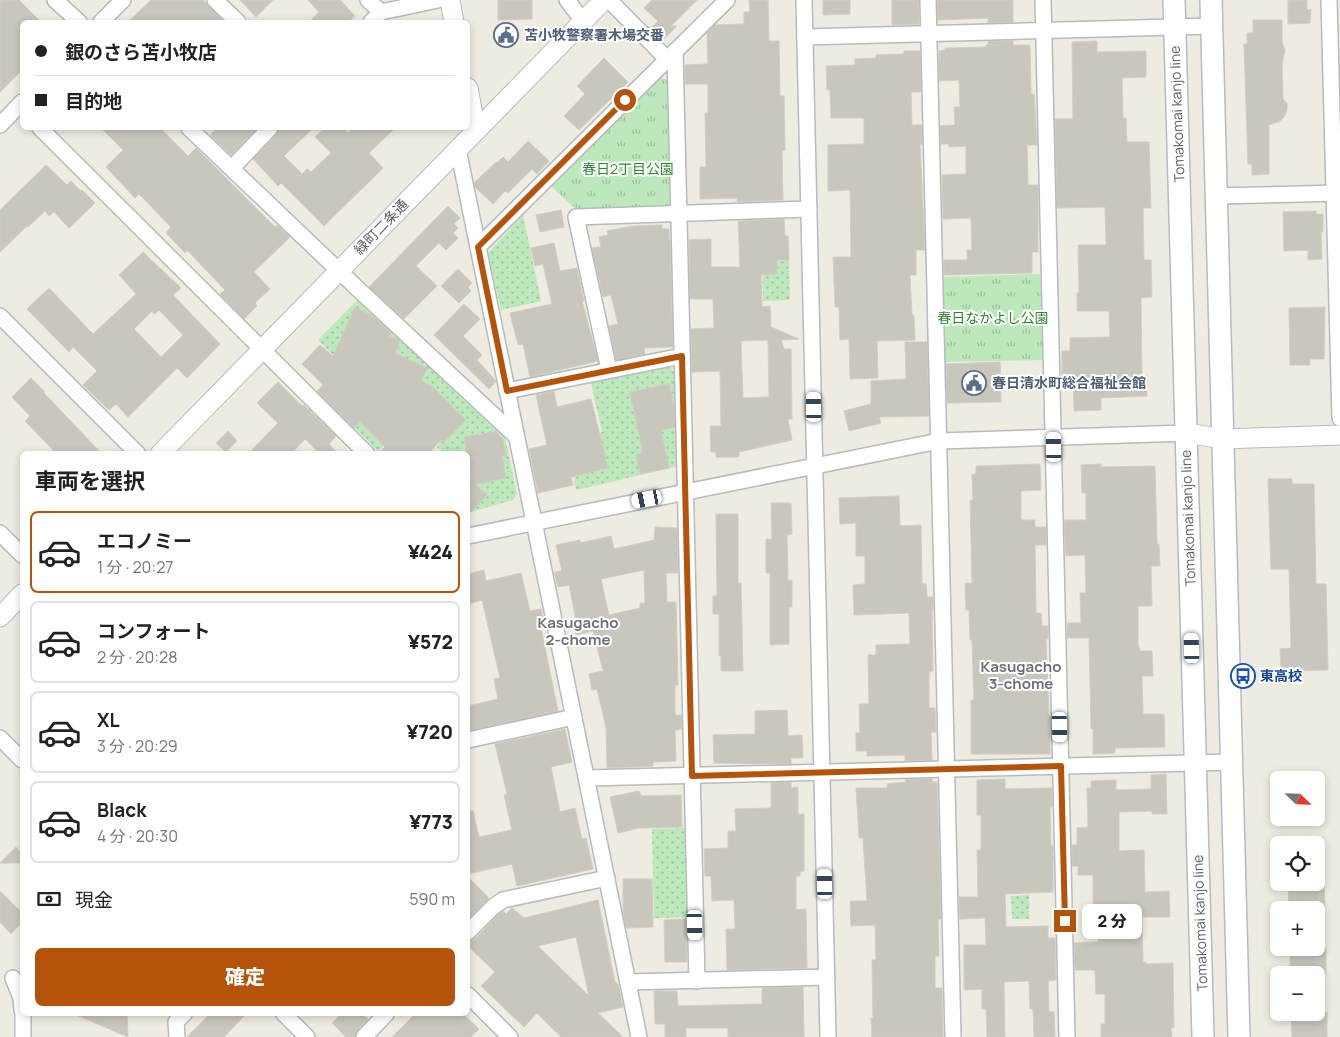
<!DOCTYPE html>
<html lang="ja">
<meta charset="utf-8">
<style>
:root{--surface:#fff;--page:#f6f6f6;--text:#222;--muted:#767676;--line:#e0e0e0;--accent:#b45309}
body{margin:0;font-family:Manrope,"Noto Sans JP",sans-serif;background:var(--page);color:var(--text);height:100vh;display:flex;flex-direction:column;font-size:19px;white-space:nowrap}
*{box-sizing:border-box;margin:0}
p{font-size:16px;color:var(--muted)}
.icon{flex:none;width:28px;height:28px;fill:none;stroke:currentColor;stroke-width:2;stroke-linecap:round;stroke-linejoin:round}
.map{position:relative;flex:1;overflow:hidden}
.sheet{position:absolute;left:20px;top:451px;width:450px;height:565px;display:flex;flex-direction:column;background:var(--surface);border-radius:8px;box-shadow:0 2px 8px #0003}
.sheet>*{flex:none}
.banner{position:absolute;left:20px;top:20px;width:450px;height:110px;border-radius:8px;box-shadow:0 2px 8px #0003;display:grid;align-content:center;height:110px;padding:0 15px;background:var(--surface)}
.needle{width:32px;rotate:113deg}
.tools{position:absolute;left:1270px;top:771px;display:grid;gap:10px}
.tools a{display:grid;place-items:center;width:55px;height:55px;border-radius:8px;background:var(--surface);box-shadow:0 2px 8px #0003;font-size:25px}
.end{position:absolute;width:22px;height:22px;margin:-11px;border:6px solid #b45309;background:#fff;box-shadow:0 0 0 2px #fff}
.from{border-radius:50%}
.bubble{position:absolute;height:35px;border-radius:8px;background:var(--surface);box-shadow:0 2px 8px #0003;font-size:16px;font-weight:800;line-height:35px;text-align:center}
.car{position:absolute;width:15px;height:30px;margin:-15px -8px;border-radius:6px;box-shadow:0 0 4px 1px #0007;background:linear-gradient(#fff 24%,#345 0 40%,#fff 0 76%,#345 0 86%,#fff 0)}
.banner b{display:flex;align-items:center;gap:18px;height:48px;font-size:19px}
.banner b+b{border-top:1px solid var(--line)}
.banner i{width:12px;height:12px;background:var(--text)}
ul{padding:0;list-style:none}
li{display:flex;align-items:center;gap:15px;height:82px;margin:0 10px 8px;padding:0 5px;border:2px solid var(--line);border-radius:8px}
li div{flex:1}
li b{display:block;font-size:19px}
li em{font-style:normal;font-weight:800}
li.selected{border-color:var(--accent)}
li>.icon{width:45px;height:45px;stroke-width:1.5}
h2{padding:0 15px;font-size:22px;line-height:60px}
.pay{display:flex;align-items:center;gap:12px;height:55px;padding:0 15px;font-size:19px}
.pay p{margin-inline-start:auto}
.button{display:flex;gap:10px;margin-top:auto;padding:10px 15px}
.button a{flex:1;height:58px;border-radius:8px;background:var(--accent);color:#fff;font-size:20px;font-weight:800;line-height:58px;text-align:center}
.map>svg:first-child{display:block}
</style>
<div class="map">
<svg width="1340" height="1037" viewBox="0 0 1340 1037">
<defs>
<pattern id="grass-dots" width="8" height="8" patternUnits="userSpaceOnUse" patternTransform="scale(1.25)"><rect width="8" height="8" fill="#bce8bb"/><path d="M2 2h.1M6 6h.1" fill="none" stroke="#9cbf9c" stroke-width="1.8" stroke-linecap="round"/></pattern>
<pattern id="park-tufts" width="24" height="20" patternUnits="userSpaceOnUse" patternTransform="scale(1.25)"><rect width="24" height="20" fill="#bce8bb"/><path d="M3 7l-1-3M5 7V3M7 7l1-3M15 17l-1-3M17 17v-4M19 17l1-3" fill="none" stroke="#9cbf9c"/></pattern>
</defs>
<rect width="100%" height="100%" fill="#eeebe1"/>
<g fill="url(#grass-dots)">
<path d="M523 215 541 301 501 310 488 253Z"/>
<path d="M789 260 790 300 763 301 762 261Z"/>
<path d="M360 297 500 430 505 437 517 494 513 500 468 513V454H445L437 447 440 443 412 417 378 451 330 404 356 378 318 340Z"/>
<path d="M669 367 676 373 679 461 675 467 576 490 566 441 602 432 591 383Z"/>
<path d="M689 828 691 917 654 918 652 829Z"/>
<path d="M1029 895V919H1012L1011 896Z"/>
</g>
<g fill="url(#park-tufts)">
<path d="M660 77 669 81 673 209 580 213 551 186Z"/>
<path d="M1040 274 1043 360 945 362 943 277Z"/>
</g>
<g fill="#c9c6be" stroke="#d3cdbf" fill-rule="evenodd">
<path d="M0 0H19L41 22H22V70L0 92Z"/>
<path d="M151 0H203L225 22H128Z"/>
<path d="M240 0H273L256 17Z"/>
<path d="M308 0H340L355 16 348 22H309L319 12Z"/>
<path d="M498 0H532V19L498 20Z"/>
<path d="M652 0H697L671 26H677L662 41 648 27H652L658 21 644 8Z"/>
<path d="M749 0H768L769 41H779L780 96H784L785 150 782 151 783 200 737 202V198L700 199V167H706L705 113H708V84H685V65L708 64 707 33 715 25 744 24V12H750Z"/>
<path d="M823 0H850V14L823 15Z"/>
<path d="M892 0H919V24L892 25Z"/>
<path d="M937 0H1013V22L988 23V18L938 20Z"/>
<path d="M1288 0H1307V10L1311 9 1310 23 1288 24Z"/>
<path d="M1253 20H1282V42L1285 50 1282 63 1283 99 1287 103V110L1284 117 1280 121 1269 125V174L1252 175V164H1248L1244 44H1247V33H1253Z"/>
<path d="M502 22 518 36 510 47 493 33Z"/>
<path d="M988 41H1013V45H1030L1031 94H1034L1037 145H1027L1028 185H1038V252H1032V273L944 275V260H967V250H972L971 218 943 219 942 175 966 174V146L949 147V144H941L940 126 955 125 954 107H960L959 80 939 81V51L945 50V48L986 47V45H988Z"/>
<path d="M1097 41V52L1146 51V77L1122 78 1123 118H1126L1127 142H1149L1151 208H1143L1144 260H1151L1152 297 1141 298 1142 376 1147 375V396L1101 398V410L1074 411 1073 377H1062V351H1070V338L1110 337 1109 311H1077V293H1079L1078 245H1106L1105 207 1057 208 1055 119H1073L1072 42Z"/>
<path d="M904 51H920L921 92H911L912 125H922V144L920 145 925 250H916V275H910L912 315H914L915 340 877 341 878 378 850 379 849 339 840 340 839 307H835L833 257H851L850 190 828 191V145L864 144V118H831L830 90H827L826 66 855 65V59L876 58V55L904 54Z"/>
<path d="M604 58 628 82 579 130 564 116 585 94 577 86Z"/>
<path d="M101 128H160L188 156 196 148 275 227 277 225 290 237 254 272 270 289 255 303 257 306 244 319 220 294 225 290 187 250 185 253 166 233 171 227 139 194 135 198 106 167 123 150Z"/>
<path d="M217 128H258L231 155 210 135Z"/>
<path d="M279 128H313L284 156 302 174 307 169 311 172 331 153 315 137 325 128H343L348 133 354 128H395L369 153 383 168 324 226 281 183 278 186 253 159 277 134Z"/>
<path d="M528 141 549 161 537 174 532 169 508 193 505 191 493 204 475 187 474 183 496 162 497 163 503 157 508 162Z"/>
<path d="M46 165 67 185 71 181 81 191 82 190 95 203 69 228 54 212 49 216 45 211 28 227 27 226 0 252V210Z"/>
<path d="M448 206 460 218 454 224 458 228 453 233 458 238 446 250 439 243 416 266 437 286 404 319 369 287Z"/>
<path d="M561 210 564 227 540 232 536 215Z"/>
<path d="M1316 211V214H1323V232H1321L1322 259 1308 260V250L1284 251 1283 212Z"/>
<path d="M784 219 785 236H788L789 260H777V274L761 275 762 307 770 306 771 327 799 339 781 340 784 349H791L792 419H788L792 440 739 452V457H716V452H711L710 426H721L720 371 692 372 691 329 714 328 713 299H690L689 240 711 239V267H740L738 221ZM768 340 769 397 743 398 741 341Z"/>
<path d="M662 225V229H669V240H670L673 347 644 348 645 354 616 360 609 326 618 324 611 295 603 297 592 248 601 247 599 237 608 235 607 231 633 226Z"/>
<path d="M554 243 560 271 577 268 584 301H582L598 361 530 377 523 344 518 345 510 313 552 304 543 264 535 266 531 248Z"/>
<path d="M143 252 181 288 173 295 220 344 187 378 177 368 128 417 116 404 109 410 83 385 97 371 73 347 69 352 27 309 49 288 93 334 136 294 119 275ZM159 310 183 335 161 357 134 329 152 311 154 314Z"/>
<path d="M458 269 472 283 468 287 471 291 459 303 441 286Z"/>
<path d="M464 304 480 319 463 336 482 355 477 360 496 381 489 389 434 335Z"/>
<path d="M355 307 373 316 391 333 389 336 400 341 395 353 427 368 421 381 433 387 466 420 444 442 441 440 428 454H378L385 447 360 422 354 428 317 391 323 385 302 364 320 345 333 356Z"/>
<path d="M1325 307 1324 359H1310V365H1290L1289 308Z"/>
<path d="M905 342H927L929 416 879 417 881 423 849 431 844 411 871 404V381L906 379Z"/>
<path d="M1000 362 1001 402 947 403 946 364Z"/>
<path d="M31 378 45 392 44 393 102 454H57L25 421 30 416 12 397Z"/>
<path d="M278 382 299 403 303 406 304 405 336 436 329 444 338 454H320L305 439 291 454H248L278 423 257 403Z"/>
<path d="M669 384 674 406 675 427 661 430 669 468 640 474 636 455 643 453 630 392Z"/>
<path d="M554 391 557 407 591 399 608 468 571 477 573 485 538 493 529 449 547 445 536 395Z"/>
<path d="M228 431 237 441 226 452 216 443Z"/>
<path d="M497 431 499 437 502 436 506 456H502L506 478 475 484 487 495 468 515V476L472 480 464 437Z"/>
<path d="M1040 464 1041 490 1021 491V520H1035V527H1046V545H1035L1036 613H1041L1042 626H1048V639H1046L1049 716H1050V754H971V700H974L973 672 972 640H970L969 610H966L965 583H972L970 500H973L972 474H976V466Z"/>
<path d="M1101 464V467L1155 466 1157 544H1159L1160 566H1151L1152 606H1138V644L1140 651H1152L1153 676H1142L1143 714H1164L1165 747 1115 748V753L1093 754V729H1091L1089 638H1067L1068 623H1081L1080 593H1086L1085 555 1066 556 1064 520H1086V493H1082L1081 465Z"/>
<path d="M1268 479H1292V484H1314L1316 584H1326L1328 670 1292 671V668H1281L1280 649 1291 648 1289 569H1271Z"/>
<path d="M899 496 900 526 921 525 922 584H926L927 597H933V611H932L933 671 929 672V708H935L936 732H931L932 760 905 761V755L867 756V751H856V733H860L859 704H869L868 655H876V645L910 644 909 613 854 615 853 585 865 584V556H856V523L840 524 839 498Z"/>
<path d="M771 503H791L792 534 787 535 788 581 792 580V607H789V644L770 645V573H766V539H772Z"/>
<path d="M716 514H738V583H741L743 671H721V656H719V614H713V596H717Z"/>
<path d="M655 527 677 528 678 573H666L667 602H676L678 685H675V715H681L682 729 675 730 676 761 653 762V766L607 768 606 727 597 689 592 690 589 674 603 671 593 631 576 635 573 621 576 620 569 585 558 587 554 572 562 571 556 545 580 540V543L611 536 614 549 654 540ZM644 570 645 603H640V608L609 615 601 579Z"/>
<path d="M484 570 486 581 521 573 530 611 541 609 545 627 541 628 558 711 468 731V706L498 699 494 679 500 678 482 600 468 604V574Z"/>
<path d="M787 710 788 736 802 735 803 758H791V764L714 763 713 735 755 734V711Z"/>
<path d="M565 729 572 762 551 767 560 812 575 808 582 839 586 838 593 869 517 886 512 864 468 874V811H473L479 837 512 830 504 795 507 794 495 744Z"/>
<path d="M1166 774 1167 814H1152V811L1119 812V851L1144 850 1145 892 1169 891 1170 917H1142L1143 962H1146V964L1173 963 1174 1028H1171L1172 1037H1101V1024H1105V994H1096L1095 970H1075L1074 943 1098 942V908H1093V875H1078V866H1072V845H1077V828L1088 827 1087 788H1091V781L1116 780V790L1151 789V775Z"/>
<path d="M906 779H932V782H937L941 919H938L939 956H935V988H942L943 1037H872L871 1018H873L872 960H876L875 925 851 926 850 901H867L863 838H859L856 788H887V784L906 782Z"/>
<path d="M1005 779V789L1052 788V807H1050L1051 846H1053V892L1005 894 1006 927 1048 926V938H1055L1056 980 1048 981 1049 1012H1054L1055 1037H1034L1033 1009H1030L1029 981 1004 982 1005 1037H987L986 1009H982V989L964 990V945H986L985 918 960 919 959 897H978L977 850H981V815H977V780Z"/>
<path d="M791 782V788L798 787V814H804V871L800 872V876H796V910L806 909 807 968 727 970 726 929H735L734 900 712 901 711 876H705L704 849 728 848V831H736L735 809 771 808V783Z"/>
<path d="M639 791 641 796 681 795 682 827 639 828 618 833 610 797Z"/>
<path d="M16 847 22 854V863H0Z"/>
<path d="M468 877 489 898 468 919Z"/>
<path d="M623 879H652L653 927 626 928 623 913Z"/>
<path d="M1288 882H1324L1325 910H1289Z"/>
<path d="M0 891 22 913V922L11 934 0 922Z"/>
<path d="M598 900 615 982 618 984 623 1007 598 1013 623 1037H561L537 1013 524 1027 481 986 495 972 468 946V941L475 939 499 914 503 911 506 914 512 908 524 918ZM576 937 589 996 538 946Z"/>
<path d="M686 919 687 962H665L664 920Z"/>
<rect x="1290" y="948" width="36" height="27"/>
<path d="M803 987 804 1037H728V1028H686V1037H665V1024H655L654 991H677L678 1006 762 1004V988Z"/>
<path d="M1291 1012H1327V1037H1292Z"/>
<path d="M74 1014H127L128 1037Z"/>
<path d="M210 1014H246L224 1037H187Z"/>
<path d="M341 1014H362L368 1019 357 1031 355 1037H346L332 1023Z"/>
<path d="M415 1014H463L479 1029 471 1037H392Z"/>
</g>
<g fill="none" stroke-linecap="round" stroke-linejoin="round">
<defs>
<g id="minor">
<path d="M55 0 79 22"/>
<path d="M215 0 238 22"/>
<path d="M368 0 381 12"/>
<path d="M567 0 583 21"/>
<path d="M609 0 667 59"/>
<path d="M804 0 828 1037"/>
<path d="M928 0 953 1037"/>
<path d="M1043 0 1067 1037"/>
<path d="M1329 0 1340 418"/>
<path d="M101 22 123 0"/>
<path d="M371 22 381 12 438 0"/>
<path d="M805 37 1211 26"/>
<path d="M675 51 697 981"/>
<path d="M0 125 22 102"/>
<path d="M40 128 367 454"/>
<path d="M189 128 358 289 516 436"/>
<path d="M458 149 639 1037"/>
<path d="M232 168 270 128"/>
<path d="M1216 196 1340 193"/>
<path d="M478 247 727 0"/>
<path d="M0 316 138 454"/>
<path d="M609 370 576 217 809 209"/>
<path d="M507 391 682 356"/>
<path d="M0 533 22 555"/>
<path d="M468 536 939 441 1186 433"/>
<path d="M0 738 22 760"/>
<path d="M468 740 574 717"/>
<path d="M587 778 1232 762"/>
<path d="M468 932 493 907 503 900 607 878"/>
<path d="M13 978 21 998 22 1010"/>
<path d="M628 982 827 977"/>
<path d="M468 995 510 1037"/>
<path d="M23 1014V1037"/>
<path d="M284 1014 307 1037"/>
<path d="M177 1037 176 1022 184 1014"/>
<path d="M364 1037 386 1014"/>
</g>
<g id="tertiary">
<path d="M450 0 454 22"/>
<path d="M468 88 476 131"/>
<path d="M1186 433 1223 439 1340 435"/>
<path d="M160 454 604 0"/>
<path d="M0 617 22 594"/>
</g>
<g id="secondary">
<path d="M1174 0 1203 1037"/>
<path d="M1211 0 1239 1037"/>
</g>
</defs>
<use href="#minor" stroke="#b7babf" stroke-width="18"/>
<use href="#tertiary" stroke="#b7babf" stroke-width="21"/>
<use href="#secondary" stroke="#b7bbc1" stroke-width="24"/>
<use href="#minor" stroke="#fff" stroke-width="15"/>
<use href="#tertiary" stroke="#fff" stroke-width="19"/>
<use href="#secondary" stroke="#fff" stroke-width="21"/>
</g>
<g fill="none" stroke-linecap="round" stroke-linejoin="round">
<path stroke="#b45309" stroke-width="6" d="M625 100 478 247 507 391 682 356 692 776 1061 766 1065 921"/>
</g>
<defs>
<symbol id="civic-ring" viewBox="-11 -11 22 22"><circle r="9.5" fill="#fff" stroke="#5c6f8a" stroke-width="1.5"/><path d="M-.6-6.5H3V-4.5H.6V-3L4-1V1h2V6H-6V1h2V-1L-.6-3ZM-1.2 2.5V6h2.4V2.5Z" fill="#5c6f8a"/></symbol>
<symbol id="bus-ring" viewBox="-11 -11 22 22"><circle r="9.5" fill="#fff" stroke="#1a4fb4" stroke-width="1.5"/><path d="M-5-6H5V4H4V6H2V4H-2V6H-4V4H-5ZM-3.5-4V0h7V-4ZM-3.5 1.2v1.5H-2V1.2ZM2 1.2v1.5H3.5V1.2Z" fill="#1a4fb4"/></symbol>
</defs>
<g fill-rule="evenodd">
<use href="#civic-ring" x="492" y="21" width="28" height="28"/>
<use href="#civic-ring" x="960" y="369" width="28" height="28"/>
<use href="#bus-ring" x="1229" y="662" width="28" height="28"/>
</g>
<g text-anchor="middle" stroke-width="4" stroke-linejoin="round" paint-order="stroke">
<g font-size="14" font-weight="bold" fill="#4e5e75" stroke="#fff" text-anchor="start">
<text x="524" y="40">苫小牧警察署木場交番</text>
<text x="992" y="388">春日清水町総合福祉会館</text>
</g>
<g font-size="14" fill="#5a5e64" stroke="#fff">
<text transform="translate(1177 114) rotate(-92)" y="5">Tomakomai kanjo line</text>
<text transform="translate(381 227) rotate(-46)" y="5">緑町二条通</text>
<text transform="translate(1188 518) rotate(-92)" y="5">Tomakomai kanjo line</text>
<text transform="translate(1200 923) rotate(-92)" y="5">Tomakomai kanjo line</text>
</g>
<g font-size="14" fill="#2e8730" stroke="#fff">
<text x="628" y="174">春日2丁目公園</text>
<text x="993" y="323">春日なかよし公園</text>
</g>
<g font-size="14" font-weight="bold" fill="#164399" stroke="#fff" text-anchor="start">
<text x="1260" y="681">東高校</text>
</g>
<g font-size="15" font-weight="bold" fill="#6b7076" stroke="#fff">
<text x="578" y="628">Kasugacho<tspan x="578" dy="17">2-chome</tspan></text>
<text x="1021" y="672">Kasugacho<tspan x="1021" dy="17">3-chome</tspan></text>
</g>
</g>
</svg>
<div class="tools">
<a><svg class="needle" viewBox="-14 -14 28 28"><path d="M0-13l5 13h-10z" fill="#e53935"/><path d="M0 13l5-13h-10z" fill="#767676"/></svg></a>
<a><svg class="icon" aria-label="locate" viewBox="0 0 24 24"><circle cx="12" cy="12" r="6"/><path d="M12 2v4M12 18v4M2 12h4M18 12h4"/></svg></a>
<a>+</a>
<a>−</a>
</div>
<i class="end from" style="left:625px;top:100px"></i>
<i class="end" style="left:1065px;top:921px"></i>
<div class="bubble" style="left:1082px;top:904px;width:60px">2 分</div>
<i class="car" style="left:814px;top:407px;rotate:359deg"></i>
<i class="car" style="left:1054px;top:447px;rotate:359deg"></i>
<i class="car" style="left:647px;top:499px;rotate:259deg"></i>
<i class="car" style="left:1192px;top:648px;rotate:358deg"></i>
<i class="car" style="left:1060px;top:727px;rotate:179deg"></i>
<i class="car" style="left:825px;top:884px;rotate:359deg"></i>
<i class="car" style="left:695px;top:925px;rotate:178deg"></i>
<div class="banner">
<b><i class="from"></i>銀のさら苫小牧店</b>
<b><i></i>目的地</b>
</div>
<section class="sheet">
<h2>車両を選択</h2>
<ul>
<li class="selected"><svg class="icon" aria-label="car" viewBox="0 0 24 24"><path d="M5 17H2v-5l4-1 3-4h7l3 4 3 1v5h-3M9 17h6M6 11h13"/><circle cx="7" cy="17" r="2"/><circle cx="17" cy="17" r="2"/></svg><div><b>エコノミー</b><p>1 分 · 20:27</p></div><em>¥424</em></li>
<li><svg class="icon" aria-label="car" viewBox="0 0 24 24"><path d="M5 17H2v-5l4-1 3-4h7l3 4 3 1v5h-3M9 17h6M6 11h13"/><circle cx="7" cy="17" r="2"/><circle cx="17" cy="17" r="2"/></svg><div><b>コンフォート</b><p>2 分 · 20:28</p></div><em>¥572</em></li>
<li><svg class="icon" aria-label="car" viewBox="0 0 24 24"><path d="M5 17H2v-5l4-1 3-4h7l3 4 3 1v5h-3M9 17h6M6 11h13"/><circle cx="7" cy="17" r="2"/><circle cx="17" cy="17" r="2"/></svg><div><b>XL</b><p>3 分 · 20:29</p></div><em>¥720</em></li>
<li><svg class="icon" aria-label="car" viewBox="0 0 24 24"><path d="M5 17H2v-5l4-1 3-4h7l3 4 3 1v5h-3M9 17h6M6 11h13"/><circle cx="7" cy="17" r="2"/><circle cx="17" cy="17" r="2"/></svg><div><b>Black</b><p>4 分 · 20:30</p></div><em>¥773</em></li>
</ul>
<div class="pay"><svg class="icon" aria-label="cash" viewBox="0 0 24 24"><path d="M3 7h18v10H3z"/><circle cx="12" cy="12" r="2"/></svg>現金<p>590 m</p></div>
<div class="button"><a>確定</a></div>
</section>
</div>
